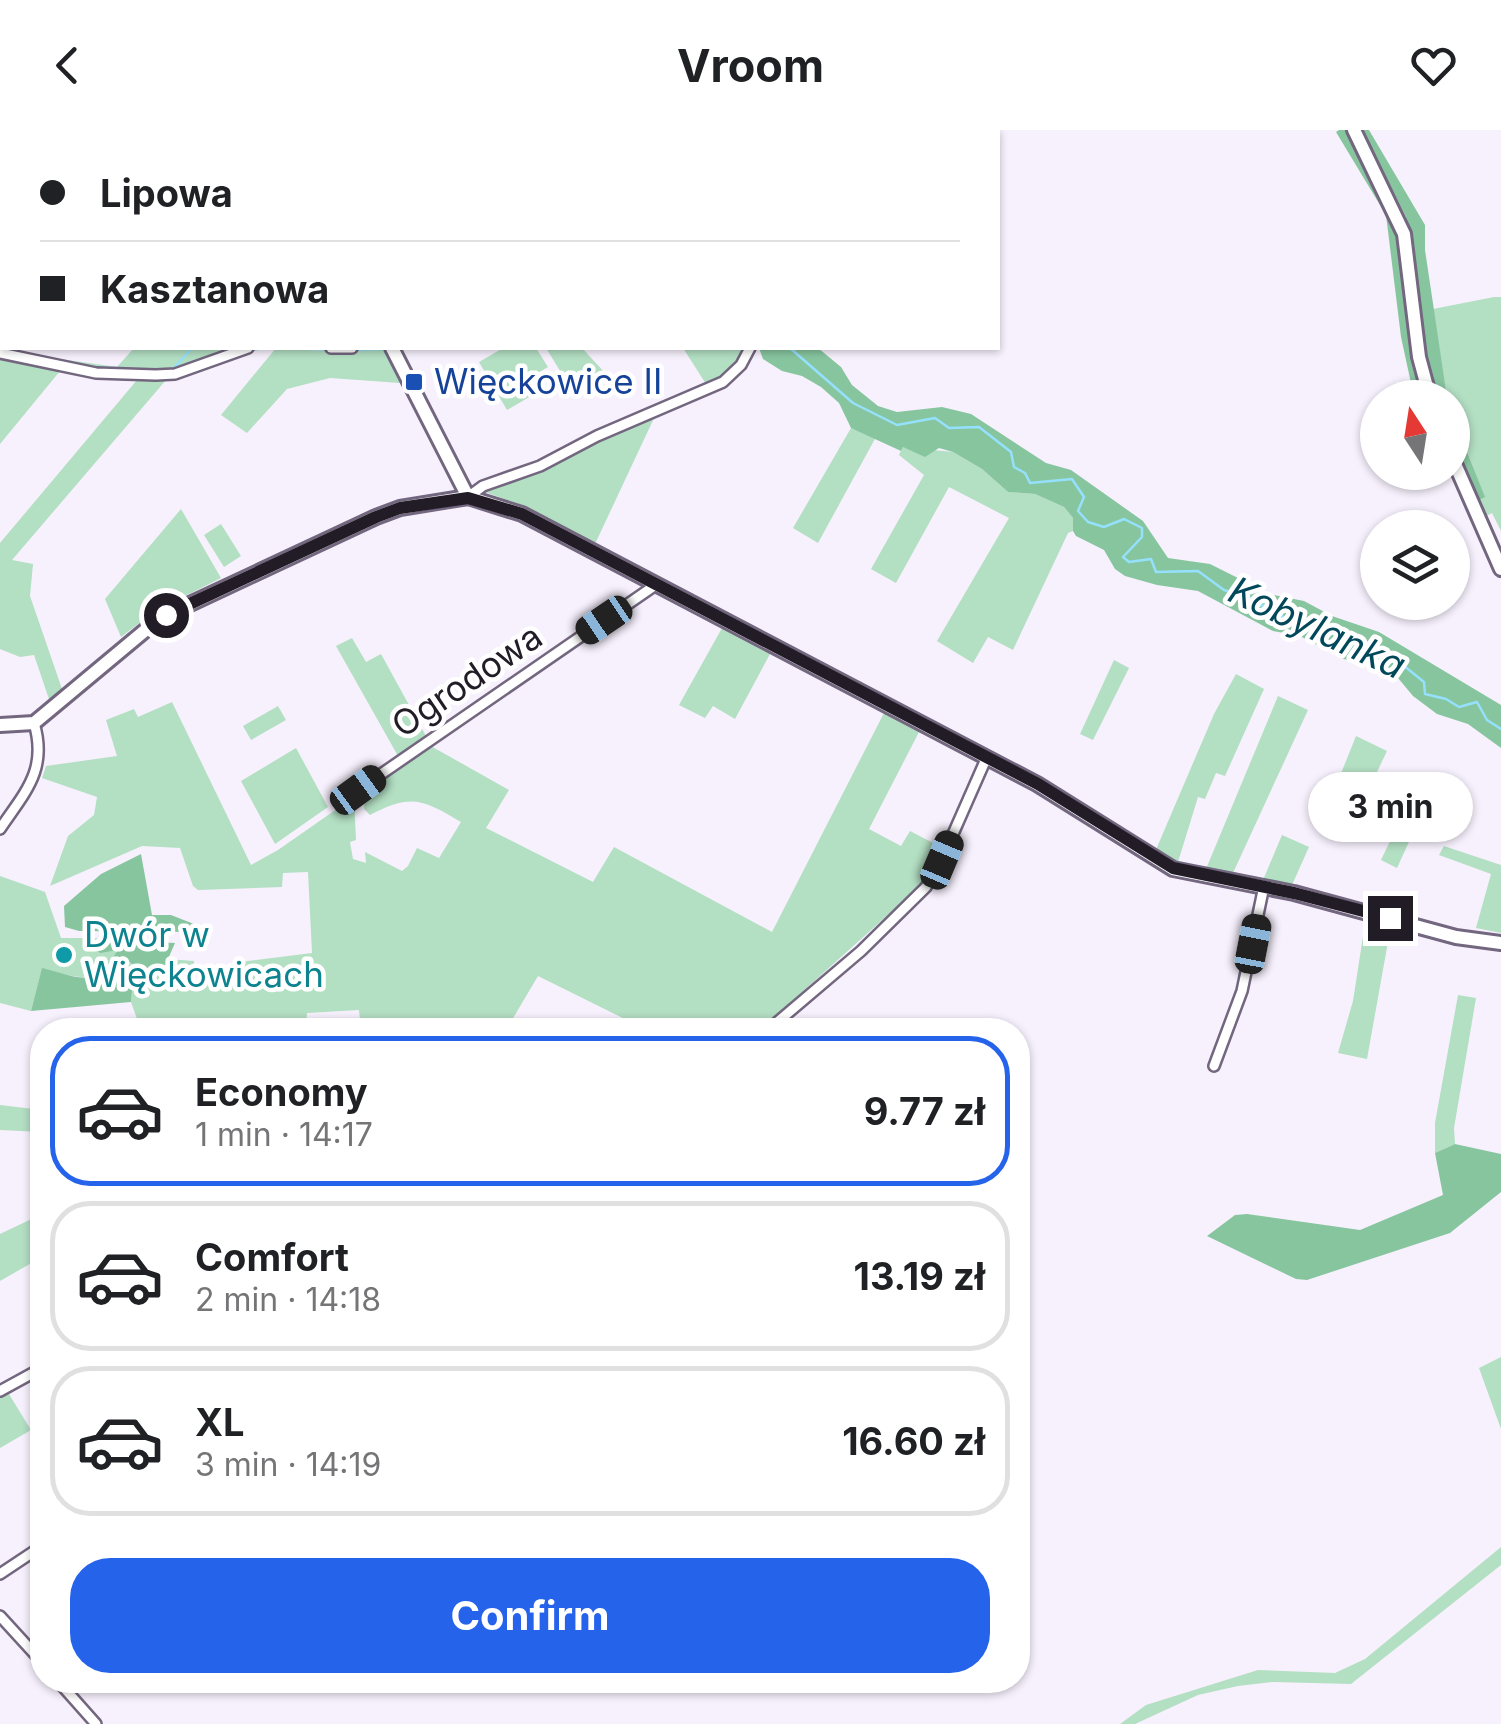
<!DOCTYPE html>
<meta charset="utf-8">
<style>
:root{--surface:#fff;--page:#f6f6f6;--text:#202124;--muted:#757577;--line:#e0e0e0;--accent:#2563eb}
body{margin:0;font-family:Inter,sans-serif;background:var(--page);color:var(--text);height:100vh;display:flex;flex-direction:column;font-size:38px;white-space:nowrap}
*{box-sizing:border-box;margin:0}
p{font-size:32px;color:var(--muted)}
.icon{flex:none;width:55px;height:55px;fill:none;stroke:currentColor;stroke-width:2;stroke-linecap:round;stroke-linejoin:round}
.map{position:relative;flex:1;overflow:hidden}
.drawer{position:absolute;left:30px;top:888px;width:1000px;height:675px;display:flex;flex-direction:column;background:var(--surface);border-radius:40px;box-shadow:0 2px 8px #0004}
.drawer>*{flex:none}
.guide{position:absolute;left:0px;top:0px;width:1000px;height:220px;box-shadow:0 2px 8px #0004;display:grid;align-content:center;height:220px;padding:0 40px;background:var(--surface)}
.needle{width:65px;rotate:348deg}
.fabs{position:absolute;left:1360px;top:250px;display:grid;gap:20px}
.fabs a{display:grid;place-items:center;width:110px;height:110px;border-radius:50%;background:var(--surface);box-shadow:0 2px 8px #0004;font-size:50px}
.end{position:absolute;width:45px;height:45px;margin:-22px;border:12px solid #221c27;background:#fff;box-shadow:0 0 0 5px #fff}
.from{border-radius:50%}
.bubble{position:absolute;height:70px;border-radius:35px;background:var(--surface);box-shadow:0 2px 8px #0004;font-size:32px;font-weight:700;line-height:70px;text-align:center}
.car{position:absolute;width:30px;height:60px;margin:-30px -15px;border-radius:12px;box-shadow:0 0 8px 2px #0007;background:linear-gradient(#222 24%,#8ab4d8 0 40%,#222 0 76%,#8ab4d8 0 86%,#222 0)}
.guide b{display:flex;align-items:center;gap:35px;height:95px;font-size:38px}
.guide b+b{border-top:2px solid var(--line)}
.guide i{width:25px;height:25px;background:var(--text)}
ul{padding:18px 0 0;list-style:none}
li{display:flex;align-items:center;gap:30px;height:150px;margin:0 20px 15px;padding:0 20px;border:5px solid var(--line);border-radius:40px}
li div{flex:1}
li b{display:block;font-size:38px}
li em{font-style:normal;font-weight:700}
li.on{border-color:var(--accent)}
li>.icon{width:90px;height:90px;stroke-width:1.5}
.action{display:flex;gap:20px;margin-top:auto;padding:20px 40px}
.action a{flex:1;height:115px;border-radius:40px;background:var(--accent);color:#fff;font-size:40px;font-weight:700;line-height:115px;text-align:center}
header{display:flex;justify-content:space-between;align-items:center;height:130px;padding:0 40px;background:var(--surface);font-size:45px;font-weight:700}
.map>svg:first-child{display:block}
</style>
<header><svg class="icon" aria-label="back" viewBox="0 0 24 24"><path d="M15 5l-7 7 7 7"/></svg>Vroom<svg class="icon" aria-label="heart" viewBox="0 0 24 24"><path d="M12 20l-8-8c-3-5 5-10 8-4 3-6 11-1 8 4z"/></svg></header>
<div class="map">
<svg width="1501" height="1594" viewBox="0 0 1501 1594">
<rect width="100%" height="100%" fill="#f7f1fd"/>
<g fill="#b3dfc3">
<path d="M1494 167H1501V401L1492 383 1484 387 1477 371 1484 366 1453 284 1452 268 1447 267 1433 179Z"/>
<path d="M0 215 46 227 117 237 134 218H240L175 241 87 239 0 221Z"/>
<path d="M276 218 324 221 382 218 400 253 330 248 287 259 247 303 221 285Z"/>
<path d="M503 218H536L548 237 524 251 531 266 507 280 479 232Z"/>
<path d="M546 218H582L606 244 576 267Z"/>
<path d="M683 218H746C738 236 725 248 706 254Z"/>
<path d="M0 225 60 241 0 314Z"/>
<path d="M137 250H166L12 430 33 434 30 466 62 559 50 572 34 525 20 527 0 519V413Z"/>
<path d="M655 286 595 414 527 377 482 361Z"/>
<path d="M851 298 876 307 818 413 793 398Z"/>
<path d="M903 317 953 322 982 339 1008 362 1035 364 1064 377 1073 388V401L1068 403 1013 520 988 507 973 533 937 511 1009 388 949 357 896 453 871 439 924 345 899 325Z"/>
<path d="M181 379 221 448 155 481 121 507 105 469Z"/>
<path d="M221 394 241 426 224 437 204 405Z"/>
<path d="M722 498 770 524 735 589 713 576 705 588 679 575Z"/>
<path d="M352 508 366 532 381 524 426 606 398 626 336 516Z"/>
<path d="M1114 530 1129 538 1093 610 1080 604Z"/>
<path d="M1236 544 1264 559 1225 646 1216 643 1205 669 1198 667 1178 732 1155 722 1214 584Z"/>
<path d="M1278 566 1308 580 1233 743 1206 739Z"/>
<path d="M172 572 251 735 278 720 354 667 356 710 350 712 353 729 366 733 365 722 402 741 408 736 417 718 439 728 461 692C423 670 412 663 370 685L364 679 365 660 429 615 509 660 486 698 593 752 614 717 772 802 884 583 919 602 869 699 901 716 910 701 941 717 921 755 760 900H647L538 846 506 900H361L359 880 307 883 306 898 286 900H141L131 872 133 850 111 843 124 825 164 838 168 829 194 831 195 860 239 843V832L312 823 308 742 283 743 282 757 198 760 193 756 180 718 142 716 50 756 68 706 94 685 97 667 42 648 46 636 117 626 106 590 134 579 138 587Z"/>
<path d="M278 576 286 590 251 610 243 596Z"/>
<path d="M1356 606 1387 621 1357 684 1330 671Z"/>
<path d="M296 618 328 677 275 714 241 651Z"/>
<path d="M1419 651 1434 657 1397 738 1381 730Z"/>
<path d="M1282 705 1309 717 1292 755 1263 750Z"/>
<path d="M1444 716 1501 735V803L1476 798 1491 744 1439 725Z"/>
<path d="M0 746 45 762 61 808H84L100 822 119 819C92 857 84 848 42 839L31 881 0 873Z"/>
<path d="M1366 787 1391 795 1367 929 1338 923 1353 871Z"/>
<path d="M1458 865 1476 868 1454 998 1455 1014 1435 1023V993Z"/>
<path d="M0 975 42 980V1002L0 1000Z"/>
<path d="M42 1084V1127L0 1151V1104Z"/>
<path d="M1501 1227V1299L1479 1238Z"/>
<path d="M4 1256 31 1300 0 1318V1258Z"/>
<path d="M1501 1417V1435L1351 1554 1273 1552 1238 1556 1198 1565 1135 1594H1120L1146 1575 1258 1540 1335 1543 1365 1529Z"/>
</g>
<g fill="#87c59f">
<path d="M1339 0H1347L1388 71 1398 97 1426 267H1414L1401 207 1386 85 1336 2Z"/>
<path d="M1362 0H1369L1425 95V120L1447 267H1436L1427 232 1406 87Z"/>
<path d="M759 218H818L841 237 852 255 878 276 897 282 942 277 971 284 1046 333 1071 340 1143 391 1168 428 1210 434 1240 449 1254 461 1304 471 1332 486 1379 502 1501 575V618L1468 594 1437 584 1413 566 1393 542 1344 529 1300 506 1273 501 1198 461 1157 455 1125 446 1115 439 1104 420 1076 406 1073 401V388L1064 377 1035 364 1008 362 982 339 953 322 939 318 925 327 903 317 901 321 851 298 839 273 821 257 802 246 782 241 763 229Z"/>
<path d="M1452 284 1485 367 1477 371 1453 310Z"/>
<path d="M141 724 152 785H171L199 796 197 802 79 801 65 797 64 776 101 744Z"/>
<path d="M84 808 175 813 164 838H137L123 826 111 843 133 850 131 872 31 881 42 838C83 848 91 859 118 820L100 823Z"/>
<path d="M1455 1014 1501 1024V1062L1450 1103 1307 1150 1296 1149 1207 1106 1235 1085 1247 1084 1360 1100 1443 1065 1435 1023Z"/>
</g>
<g fill="none" stroke-linecap="round" stroke-linejoin="round">
<g stroke="#95e1fd" stroke-width="2.5">
<path d="M672 0 673 2"/>
<path d="M462 2 466 0"/>
<path d="M0 218 6 219"/>
<path d="M291 218 330 220"/>
<path d="M383 218 427 300"/>
<path d="M790 218 853 273 897 295 935 288 949 298 979 297 1011 322 1014 337 1025 343 1030 353 1072 349 1084 367 1078 381 1088 392 1104 397 1124 389 1142 398V407L1123 427 1129 432 1151 429 1156 442 1198 441 1224 460 1250 468 1258 476 1278 474 1284 491 1302 486 1372 523 1393 527 1424 552 1425 564 1446 569 1459 577 1477 572 1487 590 1501 599"/>
<path d="M251 220 266 218"/>
<path d="M353 220 384 219"/>
<path d="M89 237 161 240"/>
<path d="M169 240 173 239 192 218"/>
<path d="M190 243 220 233"/>
</g>
<defs>
<g id="street">
<path d="M716 0 718 2"/>
<path d="M331 218H352"/>
<path d="M0 223 96 243 156 245 175 244 248 218"/>
<path d="M468 367 483 356 540 336 597 306 723 252 741 235 750 218"/>
<path d="M358 660 657 454"/>
<path d="M0 699C25 662 48 640 34 593"/>
<path d="M768 900 861 821 926 757 942 729 986 629"/>
<path d="M1214 936 1242 861 1264 756"/>
<path d="M0 1261 42 1238"/>
<path d="M0 1444 42 1416"/>
<path d="M0 1486 42 1532"/>
<path d="M57 1550 96 1594"/>
</g>
<g id="secondary">
<path d="M262 0 264 2"/>
<path d="M1354 0 1404 104 1419 227 1430 268"/>
<path d="M392 218 468 367"/>
<path d="M1452 327 1501 439"/>
<path d="M0 595 34 593 160 488 376 387 400 378 468 367 522 384 1037 654 1173 739 1294 763 1456 807 1501 813"/>
</g>
</defs>
<use href="#street" stroke="#73667f" stroke-width="14"/>
<use href="#secondary" stroke="#73667f" stroke-width="18"/>
<use href="#street" stroke="#fff" stroke-width="9"/>
<use href="#secondary" stroke="#fff" stroke-width="12"/>
</g>
<g fill="none" stroke-linecap="round" stroke-linejoin="round">
<path stroke="#221c27" stroke-width="12" d="M166 485 376 387 400 378 468 368 522 384 1038 654 1173 738 1294 763 1390 788"/>
</g>
<rect fill="#1a4fb4" stroke="#fff" stroke-width="4" x="404" y="242" width="20" height="20" rx="5"/>
<circle fill="#0f9aa8" stroke="#fff" stroke-width="4" cx="64" cy="825" r="10"/>
<g text-anchor="middle" stroke-width="9" stroke-linejoin="round" paint-order="stroke">
<g font-size="35" fill="#164399" stroke="#fff" text-anchor="start">
<text x="434" y="264">Więckowice II</text>
</g>
<g font-size="35" fill="#221c27" stroke="#fff">
<text transform="translate(467 551) rotate(-34)" y="12">Ogrodowa</text>
</g>
<g font-size="35" fill="#0d838f" stroke="#fff" text-anchor="start">
<text x="84" y="817">Dwór w<tspan x="84" dy="40">Więckowicach</tspan></text>
</g>
<g font-size="38" font-style="italic" fill="#02485b" stroke="#fff">
<text transform="translate(1317 498) rotate(25)" y="13">Kobylanka</text>
</g>
</g>
</svg>
<div class="fabs">
<a><svg class="needle" viewBox="-14 -14 28 28"><path d="M0-13l5 13h-10z" fill="#e53935"/><path d="M0 13l5-13h-10z" fill="#757577"/></svg></a>
<a><svg class="icon" aria-label="layers" viewBox="0 0 24 24"><path d="M12 4l9 5-9 5-9-5zM3 14l9 5 9-5"/></svg></a>
</div>
<i class="end from" style="left:166px;top:485px"></i>
<i class="end" style="left:1390px;top:788px"></i>
<div class="bubble" style="left:1308px;top:642px;width:165px">3 min</div>
<i class="car" style="left:604px;top:490px;rotate:236deg"></i>
<i class="car" style="left:358px;top:660px;rotate:54deg"></i>
<i class="car" style="left:942px;top:730px;rotate:23deg"></i>
<i class="car" style="left:1253px;top:814px;rotate:11deg"></i>
<div class="guide">
<b><i class="from"></i>Lipowa</b>
<b><i></i>Kasztanowa</b>
</div>
<section class="drawer">
<ul>
<li class="on"><svg class="icon" aria-label="car" viewBox="0 0 24 24"><path d="M5 17H2v-5l4-1 3-4h7l3 4 3 1v5h-3M9 17h6M6 11h13"/><circle cx="7" cy="17" r="2"/><circle cx="17" cy="17" r="2"/></svg><div><b>Economy</b><p>1 min · 14:17</p></div><em>9.77 zł</em></li>
<li><svg class="icon" aria-label="car" viewBox="0 0 24 24"><path d="M5 17H2v-5l4-1 3-4h7l3 4 3 1v5h-3M9 17h6M6 11h13"/><circle cx="7" cy="17" r="2"/><circle cx="17" cy="17" r="2"/></svg><div><b>Comfort</b><p>2 min · 14:18</p></div><em>13.19 zł</em></li>
<li><svg class="icon" aria-label="car" viewBox="0 0 24 24"><path d="M5 17H2v-5l4-1 3-4h7l3 4 3 1v5h-3M9 17h6M6 11h13"/><circle cx="7" cy="17" r="2"/><circle cx="17" cy="17" r="2"/></svg><div><b>XL</b><p>3 min · 14:19</p></div><em>16.60 zł</em></li>
</ul>
<div class="action"><a>Confirm</a></div>
</section>
</div>
